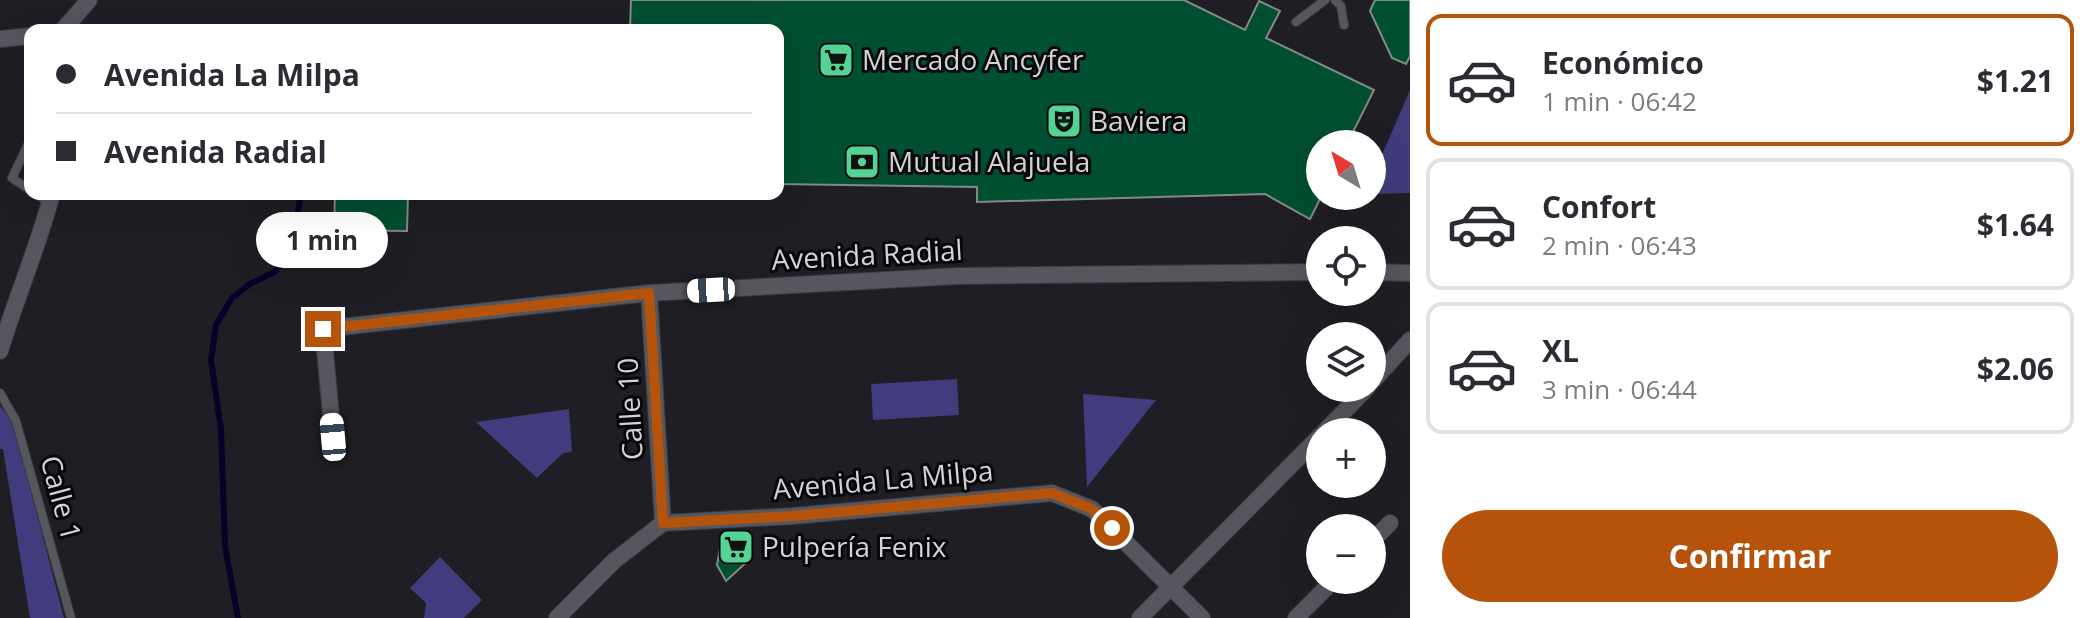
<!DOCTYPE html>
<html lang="es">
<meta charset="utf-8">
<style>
:root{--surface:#fff;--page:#f2f2f3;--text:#2b2b33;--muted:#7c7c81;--line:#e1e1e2;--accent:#b45309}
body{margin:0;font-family:"Open Sans",sans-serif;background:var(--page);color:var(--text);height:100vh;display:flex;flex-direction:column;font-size:30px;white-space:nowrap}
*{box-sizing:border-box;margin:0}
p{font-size:26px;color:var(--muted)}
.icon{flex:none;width:44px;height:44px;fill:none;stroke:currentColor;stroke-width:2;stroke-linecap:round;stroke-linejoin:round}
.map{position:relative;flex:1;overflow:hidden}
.side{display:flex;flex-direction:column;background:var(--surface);width:680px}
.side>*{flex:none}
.guide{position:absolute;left:24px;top:24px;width:760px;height:176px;border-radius:16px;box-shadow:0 8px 32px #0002;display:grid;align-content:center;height:176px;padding:0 32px;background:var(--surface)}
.needle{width:52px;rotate:322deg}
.buttons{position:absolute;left:1306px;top:130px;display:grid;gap:16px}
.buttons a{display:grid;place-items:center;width:80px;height:80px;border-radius:50%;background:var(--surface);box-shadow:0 8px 32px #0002;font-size:40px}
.end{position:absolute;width:36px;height:36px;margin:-18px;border:10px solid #b45309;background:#fff;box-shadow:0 0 0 4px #fff}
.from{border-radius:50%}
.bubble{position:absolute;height:56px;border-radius:28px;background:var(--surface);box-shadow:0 8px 32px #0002;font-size:26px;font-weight:700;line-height:56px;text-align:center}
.car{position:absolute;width:24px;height:48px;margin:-24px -12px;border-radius:10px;box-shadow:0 0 6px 2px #0007;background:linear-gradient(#fff 24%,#345 0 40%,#fff 0 76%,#345 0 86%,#fff 0)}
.guide b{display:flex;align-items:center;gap:28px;height:76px;font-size:30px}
.guide b+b{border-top:2px solid var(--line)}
.guide i{width:20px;height:20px;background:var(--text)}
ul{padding:14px 0 0;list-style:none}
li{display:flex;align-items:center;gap:24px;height:132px;margin:0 16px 12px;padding:0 16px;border:4px solid var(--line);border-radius:16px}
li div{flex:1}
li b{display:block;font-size:30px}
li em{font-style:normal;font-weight:700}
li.on{border-color:var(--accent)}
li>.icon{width:72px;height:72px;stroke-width:1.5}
.action{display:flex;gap:16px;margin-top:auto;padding:16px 32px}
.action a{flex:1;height:92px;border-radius:48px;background:var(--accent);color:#fff;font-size:32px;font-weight:700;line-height:92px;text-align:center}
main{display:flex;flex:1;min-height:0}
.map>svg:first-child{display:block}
</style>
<main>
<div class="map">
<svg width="1410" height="618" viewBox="0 0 1410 618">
<rect width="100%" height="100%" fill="#1e1e24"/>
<g fill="#413c7d">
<path d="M1410 90V193L1372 194V178Z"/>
<path d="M957 379 959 415 873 420 871 384Z"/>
<path d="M1083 394 1156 400 1087 487Z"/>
<path d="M0 406 13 422 64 618H30L3 449H0Z"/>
<path d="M569 409 572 452 563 453 537 478 476 422Z"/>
<path d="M440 557 482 600 464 618H424L426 603 410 588Z"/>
</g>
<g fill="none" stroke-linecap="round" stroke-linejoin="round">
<path stroke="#080029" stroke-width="6" d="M238 618 225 546 221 429 211 360 216 325 232 298 250 284 276 271 292 245 301 194"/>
</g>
<g fill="#004f30" stroke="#828a85" stroke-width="2">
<path d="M631 0H1184L1245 30 1259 1 1280 11 1266 38 1374 90 1347 144H1320V199L1310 219 1265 194 977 202V187L778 184V30H630Z"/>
<path d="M1375 0H1410V56L1406 64 1392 58 1370 11Z"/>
<path d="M335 194H408L407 231 334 230Z"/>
<path d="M751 534V558L726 581 717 565 722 536Z"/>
</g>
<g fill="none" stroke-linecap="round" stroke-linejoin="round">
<defs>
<g id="service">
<path d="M1335 0 1341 6 1344 25"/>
<path d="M1296 22 1325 0"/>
<path d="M30 140 12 178 30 190"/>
<path d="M36 194 49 202"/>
<path d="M0 393 16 421 71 618"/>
</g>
<g id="minor">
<path d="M63 30 89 0"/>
<path d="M0 39 30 36"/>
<path d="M1372 272 1410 273"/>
<path d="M649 293 663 523"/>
<path d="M0 351C16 298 38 247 52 194"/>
<path d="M1372 382 1410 340"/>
<path d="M1324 432 1367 388"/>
<path d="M333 437 323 329 649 293 958 276 1320 272"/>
<path d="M1372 541 1390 523"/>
<path d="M557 618 614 561 663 523 793 516 1052 493 1092 509 1202 618"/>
<path d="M1140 618 1320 436"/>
<path d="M1296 618 1334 580"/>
</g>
</defs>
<use href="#service" stroke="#39393d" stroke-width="10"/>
<use href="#minor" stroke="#39393d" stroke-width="18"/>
<use href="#service" stroke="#56575e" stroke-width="8"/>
<use href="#minor" stroke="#56575e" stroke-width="16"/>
</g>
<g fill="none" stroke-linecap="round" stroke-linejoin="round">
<path stroke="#b45309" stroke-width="10" d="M323 329 649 293 663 523 793 516 1052 493 1092 509 1112 528"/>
</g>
<defs>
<symbol id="supermarket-square" viewBox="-11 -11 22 22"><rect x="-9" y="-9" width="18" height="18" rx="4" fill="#54d395" stroke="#08080b"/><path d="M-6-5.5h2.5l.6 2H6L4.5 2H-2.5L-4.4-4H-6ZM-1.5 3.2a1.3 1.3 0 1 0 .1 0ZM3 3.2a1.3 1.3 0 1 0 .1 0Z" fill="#111"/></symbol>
<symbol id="theatre-square" viewBox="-11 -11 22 22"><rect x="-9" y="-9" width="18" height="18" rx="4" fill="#54d395" stroke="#08080b"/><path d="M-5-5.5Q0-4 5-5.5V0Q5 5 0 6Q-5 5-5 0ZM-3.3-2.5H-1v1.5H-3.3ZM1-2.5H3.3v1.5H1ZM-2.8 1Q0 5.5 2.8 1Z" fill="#111"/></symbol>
<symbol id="bank-square" viewBox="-11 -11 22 22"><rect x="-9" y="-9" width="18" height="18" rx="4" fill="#54d395" stroke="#08080b"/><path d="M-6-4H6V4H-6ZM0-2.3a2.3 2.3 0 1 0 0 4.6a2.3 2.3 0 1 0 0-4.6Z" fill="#111"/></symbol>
</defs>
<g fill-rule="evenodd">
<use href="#supermarket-square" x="816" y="40" width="40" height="40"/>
<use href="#theatre-square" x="1044" y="101" width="40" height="40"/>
<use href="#bank-square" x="842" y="142" width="40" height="40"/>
<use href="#supermarket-square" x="716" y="527" width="40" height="40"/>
</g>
<g text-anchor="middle" stroke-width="6" stroke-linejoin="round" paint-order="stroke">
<g font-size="28" fill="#d3d3d7" stroke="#08080b" text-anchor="start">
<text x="862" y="70">Mercado Ancyfer</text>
<text x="1090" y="131">Baviera</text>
<text x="888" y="172">Mutual Alajuela</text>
<text x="762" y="557">Pulpería Fenix</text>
</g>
<g font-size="28" fill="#d3d3d7" stroke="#08080b">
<text transform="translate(867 255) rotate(-3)" y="10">Avenida Radial</text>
<text transform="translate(630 409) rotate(-93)" y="10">Calle 10</text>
<text transform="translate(883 480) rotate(-5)" y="10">Avenida La Milpa</text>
<text transform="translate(61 498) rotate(75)" y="10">Calle 1</text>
</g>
</g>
</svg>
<div class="buttons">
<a><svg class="needle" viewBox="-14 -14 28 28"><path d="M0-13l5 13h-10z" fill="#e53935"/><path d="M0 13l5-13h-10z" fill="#7c7c81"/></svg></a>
<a><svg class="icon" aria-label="locate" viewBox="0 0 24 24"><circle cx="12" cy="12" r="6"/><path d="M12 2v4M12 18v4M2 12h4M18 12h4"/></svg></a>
<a><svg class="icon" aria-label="layers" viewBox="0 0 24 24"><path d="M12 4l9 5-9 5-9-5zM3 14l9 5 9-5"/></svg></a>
<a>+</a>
<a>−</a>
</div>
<i class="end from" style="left:1112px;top:528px"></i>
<i class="end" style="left:323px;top:329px"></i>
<div class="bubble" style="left:256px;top:212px;width:132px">1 min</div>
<i class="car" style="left:711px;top:290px;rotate:267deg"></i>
<i class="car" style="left:333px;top:437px;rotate:355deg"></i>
<div class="guide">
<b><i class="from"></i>Avenida La Milpa</b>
<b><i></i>Avenida Radial</b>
</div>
</div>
<section class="side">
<ul>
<li class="on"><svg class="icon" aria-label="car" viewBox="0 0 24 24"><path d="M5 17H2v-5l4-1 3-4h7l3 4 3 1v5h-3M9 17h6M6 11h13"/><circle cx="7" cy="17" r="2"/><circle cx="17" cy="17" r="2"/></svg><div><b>Económico</b><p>1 min · 06:42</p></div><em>$1.21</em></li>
<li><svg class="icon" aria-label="car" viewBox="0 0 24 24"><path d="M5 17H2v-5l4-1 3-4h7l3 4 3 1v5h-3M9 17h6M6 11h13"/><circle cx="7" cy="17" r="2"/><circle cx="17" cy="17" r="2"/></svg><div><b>Confort</b><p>2 min · 06:43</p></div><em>$1.64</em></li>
<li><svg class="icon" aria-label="car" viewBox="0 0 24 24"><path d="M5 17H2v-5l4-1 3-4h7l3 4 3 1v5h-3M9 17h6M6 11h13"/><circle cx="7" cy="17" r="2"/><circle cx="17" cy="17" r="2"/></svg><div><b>XL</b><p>3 min · 06:44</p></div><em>$2.06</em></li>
</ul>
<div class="action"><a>Confirmar</a></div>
</section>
</main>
